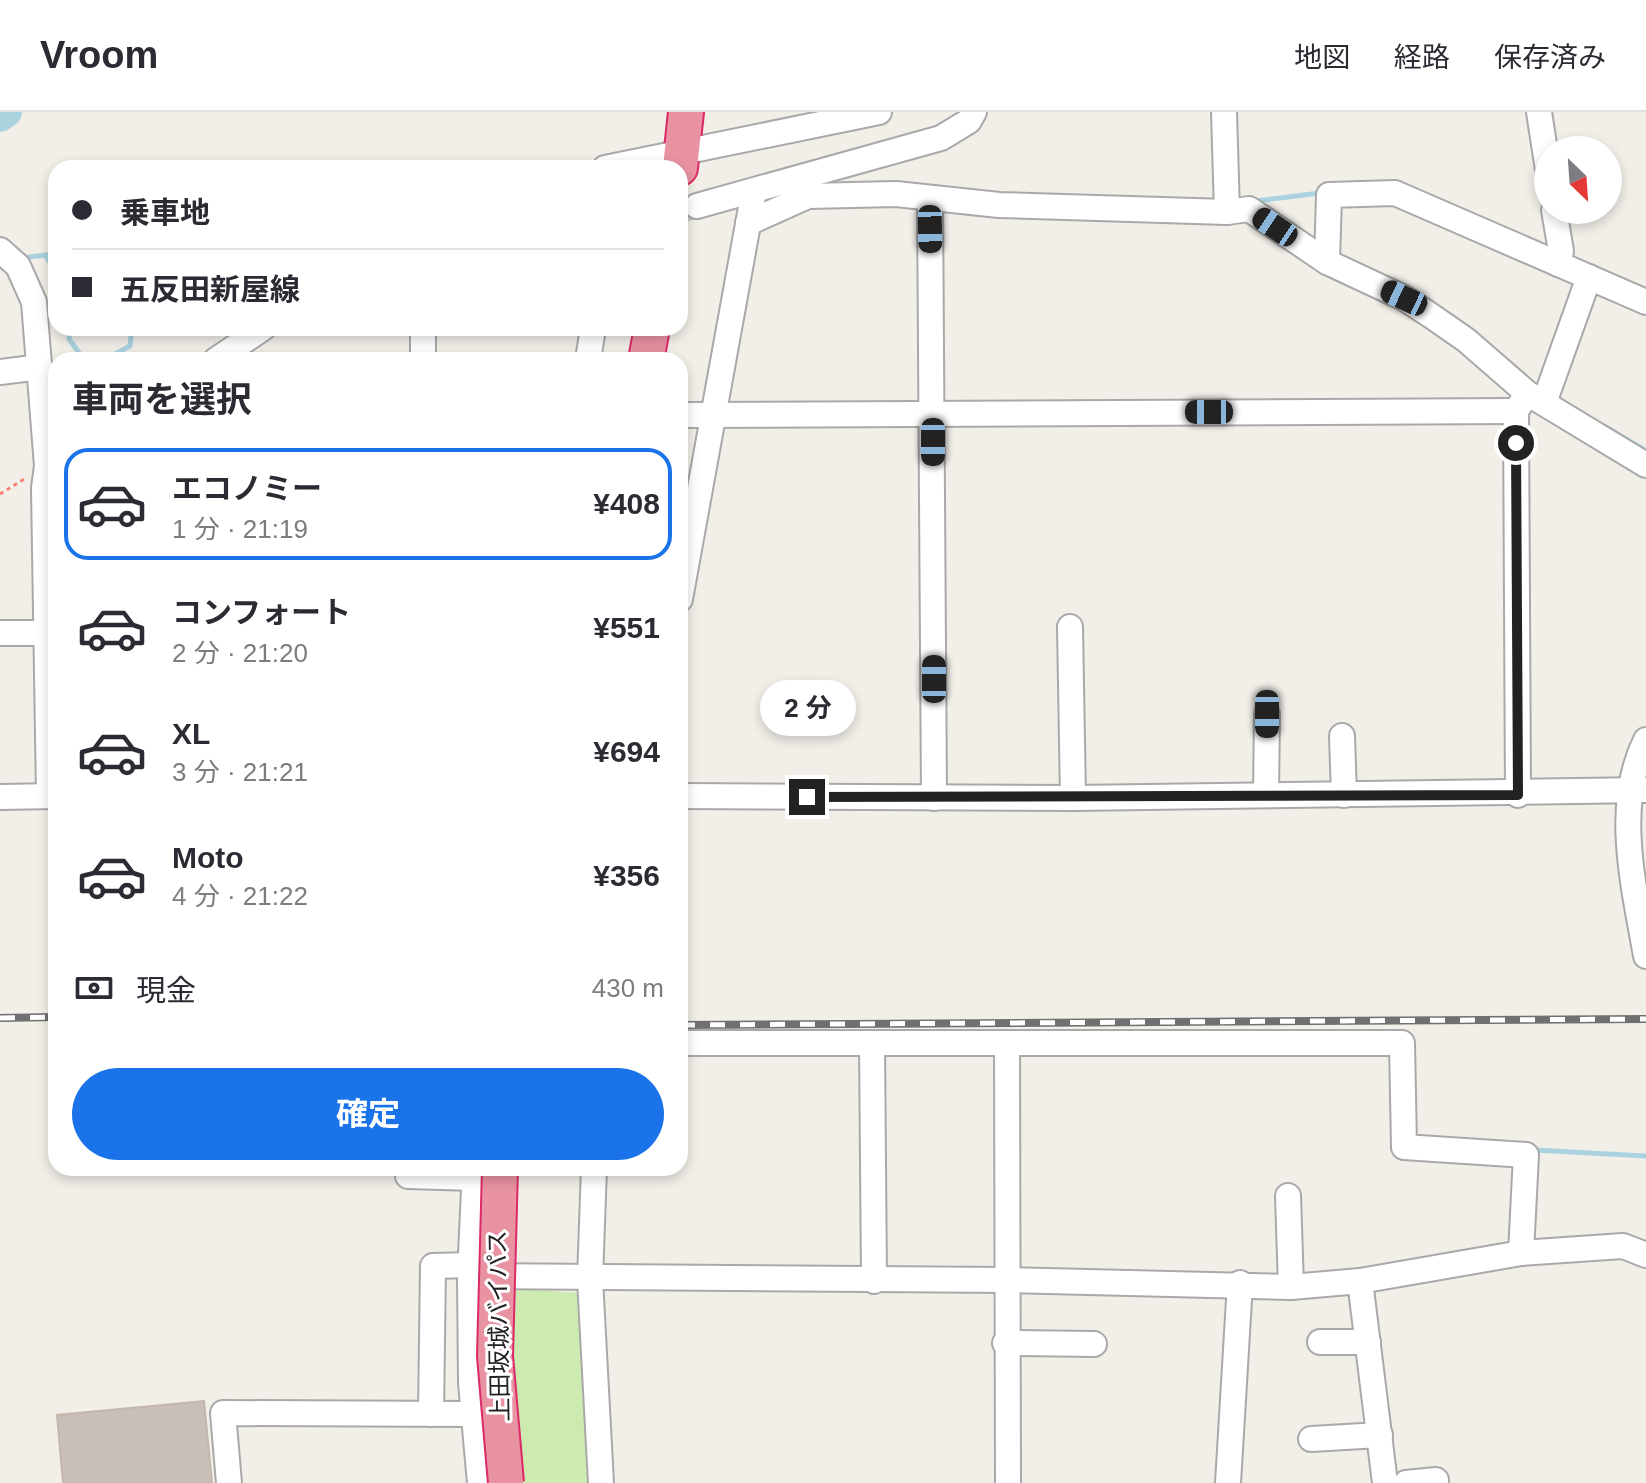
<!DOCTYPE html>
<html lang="ja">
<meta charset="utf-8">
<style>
:root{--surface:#fff;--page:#f2f2f3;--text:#2b2b33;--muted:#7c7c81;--line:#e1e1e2;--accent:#1a73e8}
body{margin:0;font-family:Helvetica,"Noto Sans JP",sans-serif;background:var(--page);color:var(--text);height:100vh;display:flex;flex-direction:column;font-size:30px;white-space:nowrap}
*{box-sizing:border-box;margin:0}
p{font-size:26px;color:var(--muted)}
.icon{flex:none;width:44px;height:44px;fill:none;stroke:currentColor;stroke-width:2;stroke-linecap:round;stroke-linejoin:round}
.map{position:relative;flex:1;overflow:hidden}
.panel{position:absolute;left:48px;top:240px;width:640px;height:824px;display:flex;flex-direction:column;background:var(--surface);border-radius:24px;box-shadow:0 4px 12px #0003}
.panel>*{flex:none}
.guide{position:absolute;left:48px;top:48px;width:640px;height:176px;border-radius:24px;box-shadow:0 4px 12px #0003;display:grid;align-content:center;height:176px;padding:0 24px;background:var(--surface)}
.needle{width:52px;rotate:155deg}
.controls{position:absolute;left:1534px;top:24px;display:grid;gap:16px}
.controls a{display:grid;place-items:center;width:88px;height:88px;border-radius:50%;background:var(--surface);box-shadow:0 4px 12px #0003;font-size:40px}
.end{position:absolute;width:36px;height:36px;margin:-18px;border:10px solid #222;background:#fff;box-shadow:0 0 0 4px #fff}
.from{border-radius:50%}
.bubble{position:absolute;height:56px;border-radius:28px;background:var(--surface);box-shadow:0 4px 12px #0003;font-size:26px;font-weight:700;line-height:56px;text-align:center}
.car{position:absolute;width:24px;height:48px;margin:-24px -12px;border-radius:10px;box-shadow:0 0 6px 2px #0007;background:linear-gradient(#222 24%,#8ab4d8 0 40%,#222 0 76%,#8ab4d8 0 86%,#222 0)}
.guide b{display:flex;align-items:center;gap:28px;height:76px;font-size:30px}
.guide b+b{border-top:2px solid var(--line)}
.guide i{width:20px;height:20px;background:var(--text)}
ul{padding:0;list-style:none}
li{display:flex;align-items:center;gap:24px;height:112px;margin:0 16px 12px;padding:0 8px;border:4px solid transparent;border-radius:24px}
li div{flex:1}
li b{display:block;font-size:30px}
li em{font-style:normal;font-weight:700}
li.active{border-color:var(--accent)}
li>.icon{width:72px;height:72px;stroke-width:1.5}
h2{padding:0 24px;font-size:36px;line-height:96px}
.pay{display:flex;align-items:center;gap:20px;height:88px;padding:0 24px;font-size:30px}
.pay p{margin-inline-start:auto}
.primary-button{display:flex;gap:16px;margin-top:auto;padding:16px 24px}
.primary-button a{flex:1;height:92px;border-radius:48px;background:var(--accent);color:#fff;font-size:32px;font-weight:700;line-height:92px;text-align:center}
header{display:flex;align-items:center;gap:48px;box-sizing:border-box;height:112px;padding:0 40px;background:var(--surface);border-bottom:2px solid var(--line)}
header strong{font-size:38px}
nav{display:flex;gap:44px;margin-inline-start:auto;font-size:28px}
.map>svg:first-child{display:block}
</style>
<header>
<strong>Vroom</strong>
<nav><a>地図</a><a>経路</a><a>保存済み</a></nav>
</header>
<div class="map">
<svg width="1646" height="1371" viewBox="0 0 1646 1371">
<rect width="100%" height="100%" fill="#f2efe9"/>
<path fill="#cdebb0" d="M507 1176 579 1181 592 1371H517Z"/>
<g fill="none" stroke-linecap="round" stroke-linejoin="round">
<g stroke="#aad3df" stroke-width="5">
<path d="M1255 89 1320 81"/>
<path d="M45 143 56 160"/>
<path d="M29 145 56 142"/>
<path d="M71 216 69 227 80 242 106 247 130 234 132 216"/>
<path d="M269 217 275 221 295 216"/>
<path d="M1606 315 1646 339"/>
<path d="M1534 1038 1646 1044"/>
</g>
<path stroke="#aad3df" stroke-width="30" d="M0 5 7 0"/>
</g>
<path fill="#c7bfb8" stroke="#c4b6ab" stroke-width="2" d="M204 1289 212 1371H63L57 1303Z"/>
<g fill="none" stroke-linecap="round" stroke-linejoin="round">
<path stroke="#c8c6c1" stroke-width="24" stroke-dasharray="24 12" stroke-linecap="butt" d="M680 99 697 94"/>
<defs>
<g id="minor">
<path d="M1539 0 1548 58"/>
<path d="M605 56 879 0"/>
<path d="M930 86 934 686"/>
<path d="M697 94 941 26 969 9 974 0"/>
<path d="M1554 98 1561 139 1558 152"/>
<path d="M1227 100 1249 97 1327 150 1404 186 1430 203 1466 228 1527 281 1646 353"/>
<path d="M748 111 808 84 896 82 999 93 1227 100 1224 0"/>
<path d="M0 138 18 154 34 190 47 354 44 376 49 684"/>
<path d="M1327 150 1329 83 1395 81 1646 190"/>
<path d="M423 216V248"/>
<path d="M216 248 263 216"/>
<path d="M588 248 593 216"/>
<path d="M0 260 40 255"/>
<path d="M1544 291 1589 165"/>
<path d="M687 303 1516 299"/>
<path d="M680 487 754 79"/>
<path d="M1070 515 1073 686"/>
<path d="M0 521H48"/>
<path d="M1342 624 1344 683"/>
<path d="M1646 628C1613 693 1634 775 1646 844"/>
<path d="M1266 683 1267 602"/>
<path d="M1518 683 1516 299 1523 288"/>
<path d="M680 684 1073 686 1646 678"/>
<path d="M0 685 56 684"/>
<path d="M680 931H1402L1404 1035 1526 1043 1521 1141"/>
<path d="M872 931 874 1169"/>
<path d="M1007 932 1008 1371"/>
<path d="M594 1056 590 1167 601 1371"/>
<path d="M408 1064 474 1066"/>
<path d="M1288 1084 1291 1175"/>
<path d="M470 1164 475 1056"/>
<path d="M1360 1169 1385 1371"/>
<path d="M1320 1230H1368"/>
<path d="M1005 1231 1094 1232"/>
<path d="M431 1302 433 1154 471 1153"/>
<path d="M1311 1327 1380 1323"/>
<path d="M229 1371 223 1301 473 1302"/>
<path d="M480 1371 471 1271 470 1164 1008 1168 1291 1175 1360 1169 1521 1141 1623 1134 1646 1143"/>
<path d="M1228 1371 1240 1171"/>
<path d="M1406 1371 1436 1368"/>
</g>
<g id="highway">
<path d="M680 56 686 0"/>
<path d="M646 248 652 216"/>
</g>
</defs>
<use href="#minor" stroke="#a9a9a9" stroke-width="28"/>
<use href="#highway" stroke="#dc2a67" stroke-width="38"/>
<path stroke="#fa8072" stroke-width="3" stroke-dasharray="4 4" stroke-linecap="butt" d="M0 382 26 366"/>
<use href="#minor" stroke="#fff" stroke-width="24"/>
<use href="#highway" stroke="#e892a2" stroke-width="34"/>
<defs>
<g id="rail">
<path d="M0 906 56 905"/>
<path d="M680 913 1646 907"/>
</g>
</defs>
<use href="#rail" stroke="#707070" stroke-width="8"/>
<use href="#rail" stroke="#fff" stroke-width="5" stroke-dasharray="15" stroke-linecap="butt"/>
<defs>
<path id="highway-bridge" d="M500 1056 495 1244 506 1371"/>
</defs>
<use href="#highway-bridge" stroke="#dc2a67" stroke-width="38" stroke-linecap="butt"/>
<use href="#highway-bridge" stroke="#e892a2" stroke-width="34"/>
</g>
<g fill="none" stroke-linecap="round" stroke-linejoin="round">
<path stroke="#222" stroke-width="10" d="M807 685 1518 683 1516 331"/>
</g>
<g text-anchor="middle" stroke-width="6" stroke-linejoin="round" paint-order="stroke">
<g font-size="24" fill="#222" stroke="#fff">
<text transform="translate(499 1214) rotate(-91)" y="8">上田坂城バイパス</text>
</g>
</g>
</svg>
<div class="controls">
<a><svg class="needle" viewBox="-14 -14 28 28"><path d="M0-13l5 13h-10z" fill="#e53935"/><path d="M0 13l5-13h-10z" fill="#7c7c81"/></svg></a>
</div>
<i class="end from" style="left:1516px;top:331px"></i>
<i class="end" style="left:807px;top:685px"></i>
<div class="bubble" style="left:760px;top:568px;width:96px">2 分</div>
<i class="car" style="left:1275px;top:115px;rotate:304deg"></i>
<i class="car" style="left:930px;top:117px;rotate:179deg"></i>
<i class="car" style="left:1404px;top:186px;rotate:295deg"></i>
<i class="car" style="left:1209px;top:300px;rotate:270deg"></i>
<i class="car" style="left:933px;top:330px;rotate:180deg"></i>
<i class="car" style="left:934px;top:567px;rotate:0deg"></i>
<i class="car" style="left:1267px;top:602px;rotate:180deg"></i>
<div class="guide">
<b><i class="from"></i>乗車地</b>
<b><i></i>五反田新屋線</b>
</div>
<section class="panel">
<h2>車両を選択</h2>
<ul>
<li class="active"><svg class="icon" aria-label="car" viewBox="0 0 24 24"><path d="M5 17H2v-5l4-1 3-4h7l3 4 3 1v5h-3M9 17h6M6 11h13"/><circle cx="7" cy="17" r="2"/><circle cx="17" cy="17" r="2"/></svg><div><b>エコノミー</b><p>1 分 · 21:19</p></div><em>¥408</em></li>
<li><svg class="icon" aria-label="car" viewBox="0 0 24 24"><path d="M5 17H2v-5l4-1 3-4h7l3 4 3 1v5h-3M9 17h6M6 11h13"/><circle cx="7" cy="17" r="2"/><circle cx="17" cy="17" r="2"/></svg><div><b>コンフォート</b><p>2 分 · 21:20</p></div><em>¥551</em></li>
<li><svg class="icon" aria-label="car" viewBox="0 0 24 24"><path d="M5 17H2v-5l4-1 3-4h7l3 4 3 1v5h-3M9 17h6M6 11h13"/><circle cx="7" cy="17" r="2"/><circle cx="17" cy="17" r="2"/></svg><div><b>XL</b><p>3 分 · 21:21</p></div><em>¥694</em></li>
<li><svg class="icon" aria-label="car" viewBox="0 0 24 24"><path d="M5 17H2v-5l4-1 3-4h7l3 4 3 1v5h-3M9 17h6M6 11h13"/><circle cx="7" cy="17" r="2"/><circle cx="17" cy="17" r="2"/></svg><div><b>Moto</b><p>4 分 · 21:22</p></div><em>¥356</em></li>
</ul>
<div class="pay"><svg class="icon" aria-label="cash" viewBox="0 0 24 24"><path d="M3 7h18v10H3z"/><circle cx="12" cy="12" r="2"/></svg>現金<p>430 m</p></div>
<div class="primary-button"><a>確定</a></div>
</section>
</div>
